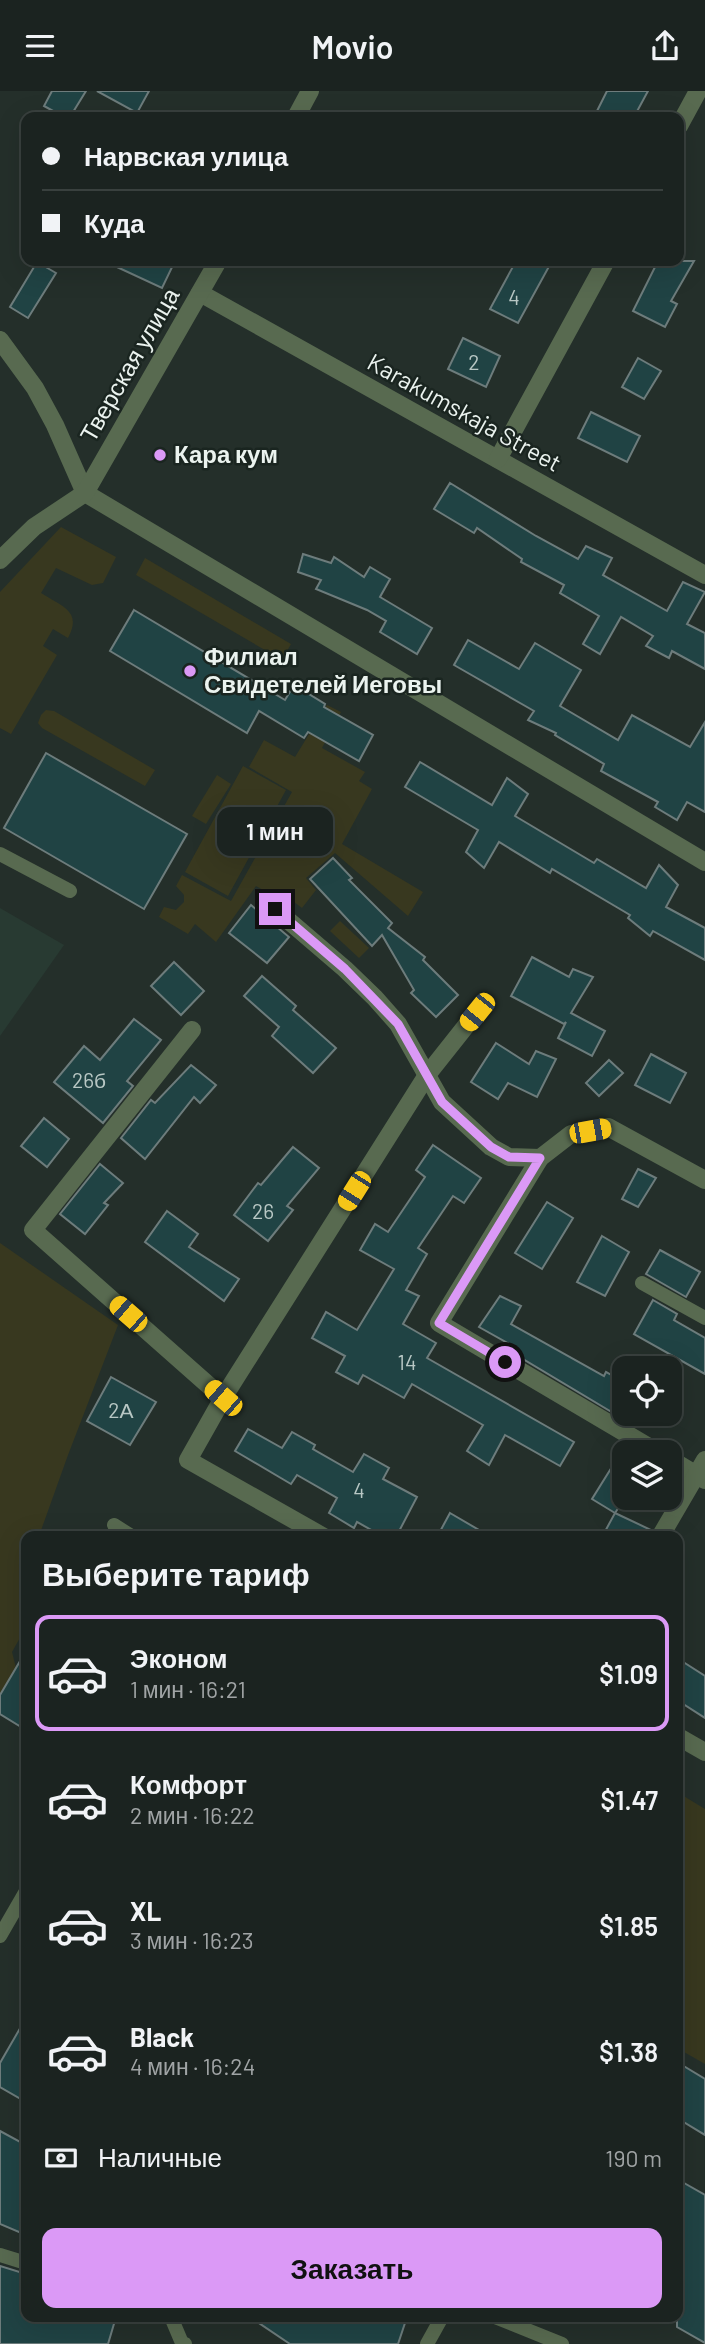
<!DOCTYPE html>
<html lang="ru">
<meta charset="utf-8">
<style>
:root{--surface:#1b2320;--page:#242b29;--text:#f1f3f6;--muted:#a0a4a5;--line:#39403e;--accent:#db99f6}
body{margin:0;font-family:Barlow,sans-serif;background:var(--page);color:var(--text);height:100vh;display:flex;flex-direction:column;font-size:26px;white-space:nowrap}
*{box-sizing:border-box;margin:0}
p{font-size:23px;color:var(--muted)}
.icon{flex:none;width:38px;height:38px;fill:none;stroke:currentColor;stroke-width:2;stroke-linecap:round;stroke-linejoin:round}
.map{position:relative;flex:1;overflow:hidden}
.panel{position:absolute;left:21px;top:1440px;width:662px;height:791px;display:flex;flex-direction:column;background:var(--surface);border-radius:14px;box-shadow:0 7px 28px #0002,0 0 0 2px var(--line)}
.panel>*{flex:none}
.guide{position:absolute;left:21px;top:21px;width:663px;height:154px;border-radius:14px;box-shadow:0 7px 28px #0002,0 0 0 2px var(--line);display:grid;align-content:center;height:154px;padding:0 21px;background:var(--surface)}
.controls{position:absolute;left:612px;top:1265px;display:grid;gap:14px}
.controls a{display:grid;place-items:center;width:70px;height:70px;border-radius:14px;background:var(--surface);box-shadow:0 7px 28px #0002,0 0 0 2px var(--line);font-size:35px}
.end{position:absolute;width:32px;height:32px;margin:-16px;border:9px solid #db99f6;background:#111;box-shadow:0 0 0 4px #111}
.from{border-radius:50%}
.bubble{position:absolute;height:49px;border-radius:14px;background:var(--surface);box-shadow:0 7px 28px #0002,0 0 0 2px var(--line);font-size:23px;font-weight:600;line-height:49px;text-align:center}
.car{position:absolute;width:21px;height:42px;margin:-21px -10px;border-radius:9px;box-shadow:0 0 5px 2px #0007;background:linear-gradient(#f5c518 24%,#345 0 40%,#f5c518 0 76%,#345 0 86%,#f5c518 0)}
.guide b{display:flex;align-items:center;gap:24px;height:66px;font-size:26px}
.guide b+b{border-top:2px solid var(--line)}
.guide i{width:18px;height:18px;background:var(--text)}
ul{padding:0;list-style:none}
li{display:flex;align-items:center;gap:21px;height:116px;margin:0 14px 10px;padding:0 7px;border:4px solid transparent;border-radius:14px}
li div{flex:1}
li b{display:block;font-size:26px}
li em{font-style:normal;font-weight:600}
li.active{border-color:var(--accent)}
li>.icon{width:63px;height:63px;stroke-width:1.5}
h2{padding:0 21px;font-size:32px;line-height:84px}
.pay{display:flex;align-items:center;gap:18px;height:77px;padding:0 21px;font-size:26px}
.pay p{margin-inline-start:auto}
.action{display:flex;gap:14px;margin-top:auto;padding:14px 21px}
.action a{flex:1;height:80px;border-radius:14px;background:var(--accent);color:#111;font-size:28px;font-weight:600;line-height:80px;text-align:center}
header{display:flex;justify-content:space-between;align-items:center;height:91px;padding:0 21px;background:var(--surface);font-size:32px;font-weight:600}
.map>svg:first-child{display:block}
</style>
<header><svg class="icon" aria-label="menu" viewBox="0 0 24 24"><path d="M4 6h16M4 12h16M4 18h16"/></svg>Movio<svg class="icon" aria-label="share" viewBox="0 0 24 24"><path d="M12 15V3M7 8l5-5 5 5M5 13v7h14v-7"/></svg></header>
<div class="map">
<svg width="705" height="2253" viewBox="0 0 705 2253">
<rect width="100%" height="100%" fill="#242f2a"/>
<path fill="#283a32" d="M0 817 64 854 0 945Z"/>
<g fill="#38381f">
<path d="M61 436 116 466 103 492 92 494 56 477 41 502C61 515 83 520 68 547L53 538 43 555 57 564 11 643 0 637V501Z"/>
<path d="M145 467 291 553 282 569 136 484Z"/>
<path d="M327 614 341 621 322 657 365 681 359 690 372 698 342 753 423 801 408 825 335 762 306 787 316 799 302 817 294 811 292 815 256 795 216 851 195 833 188 843 159 826 164 816 176 819 184 811V804L176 795 182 784 231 810 292 701 249 676 264 649 295 666Z"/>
<path d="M46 619 54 620 155 679 145 695 42 637 38 632 41 624Z"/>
<path d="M243 675 286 699 228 805 185 781Z"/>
<path d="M217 684 231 693 206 733 192 725Z"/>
<path d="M340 830 369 857 359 867 330 840Z"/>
<path d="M0 1152 118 1234 68 1364 39 1445 26 1446V1482L24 1489 26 1491V1536L12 1561 16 1577 0 1604Z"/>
<path d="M677 1701 705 1718V1973L677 1957Z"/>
</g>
<g fill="#204344" stroke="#6d7c7c" stroke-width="2">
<path d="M52 0H86L70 26H64L44 15Z"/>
<path d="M97 0H149L137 22Z"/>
<path d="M607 0H648L634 26H594Z"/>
<path d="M104 170H175L162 197Z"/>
<path d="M516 170H552L518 232 490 218Z"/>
<path d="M658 170H694L671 210 677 213 665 236 633 220Z"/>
<path d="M37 171 56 182 28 227 10 216Z"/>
<path d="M463 247 500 265 486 296 448 278Z"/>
<path d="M638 267 661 280 644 308 622 296Z"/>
<path d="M591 321 640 345 627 371 578 347Z"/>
<path d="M450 392 536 445 578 468 586 455 612 467 603 484 667 520 683 491 705 501 687 533 705 542V578L672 560 669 567 646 555 653 545 621 526 600 563 583 553 599 525 560 502 564 494 521 471 522 468 477 437 474 442 434 418Z"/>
<path d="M303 463 331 472 334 466 364 486 370 476 390 488 380 506 432 537 417 563 380 541 386 530 367 519 316 498 321 489 298 481Z"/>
<path d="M134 519 285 609 294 594 325 613 324 616 373 644 359 670 308 641 304 647 259 620 247 642 110 560Z"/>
<path d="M468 549 519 578 535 552 581 579 560 615 618 649 632 624 690 656 705 631V721L687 711 677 729 655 716 658 711 601 680 604 673 555 644 556 642 528 629 534 620 454 574Z"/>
<path d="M46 662 187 743 144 818 4 737Z"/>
<path d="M420 671 492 714 507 687 528 703 515 725 594 772 597 768 646 797 659 774 678 794 666 816 705 837V869L653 840 650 845 628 827 630 824 552 778 550 782 499 751 484 777 466 761 478 739 405 696Z"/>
<path d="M333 767 352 787 349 789 392 832 388 837 425 866 423 869 458 904 436 926 411 902 414 899 382 844 372 855 310 788Z"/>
<path d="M251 814 289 846 267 872 229 842Z"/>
<path d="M532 866 569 886 573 878 593 886 571 922 605 940 592 965 558 947 566 931 564 933 511 905Z"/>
<path d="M174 871 204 900 181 924 151 895Z"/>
<path d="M262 885 296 915 293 919 336 957 313 982 272 945 279 936 244 905Z"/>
<path d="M134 928 161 949 127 990 133 995 103 1032 54 991 84 955 100 969Z"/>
<path d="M496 952 529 973 536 960 556 968 537 1006 508 992 498 1008 471 991Z"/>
<path d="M651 963 686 982 670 1012 635 994Z"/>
<path d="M609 969 623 982 599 1005 586 992Z"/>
<path d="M191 974 216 994 200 1012 194 1006 145 1068 121 1047 151 1009 155 1012Z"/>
<path d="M44 1027 69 1048 47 1076 21 1055Z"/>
<path d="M433 1054 481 1087 464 1112 453 1105 418 1157 427 1163 406 1199 419 1205 403 1233 436 1252 427 1267 574 1351 560 1375 505 1344 489 1374 467 1360 483 1334 412 1293 404 1307 363 1284 358 1293 336 1281 345 1265 312 1247 326 1221 357 1239 394 1178 360 1159 375 1133 388 1141 425 1086 416 1079Z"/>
<path d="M293 1056 319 1077 287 1115 293 1119 268 1150 234 1124 258 1092 261 1094Z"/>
<path d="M100 1073 123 1092 104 1112 108 1114 85 1143 60 1123Z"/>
<path d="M638 1078 656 1087 638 1116 622 1108Z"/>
<path d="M547 1111 573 1127 542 1178 515 1162Z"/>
<path d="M167 1120 198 1143 189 1156 239 1188 224 1210 145 1151Z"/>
<path d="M602 1145 629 1161 605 1205 577 1191Z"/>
<path d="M660 1159 700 1181 686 1206 646 1183Z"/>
<path d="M500 1205 521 1215 511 1233 604 1285 606 1281 625 1292V1329L508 1259 511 1254 479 1236Z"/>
<path d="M653 1209 677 1223 674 1229 705 1247V1283L634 1243Z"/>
<path d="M111 1286 156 1311 130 1354 87 1330Z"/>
<path d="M248 1338 282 1357 292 1341 315 1354 313 1358 353 1381 364 1363 389 1377 383 1388 417 1406 396 1446H384L357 1431 354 1437 329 1422 337 1407 297 1384 291 1393 235 1360Z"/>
<path d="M625 1355V1407L615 1422 592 1408Z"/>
<path d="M450 1422 491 1446H437Z"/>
<path d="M615 1422 651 1439 649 1446H602Z"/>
<path d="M26 1560V1639L0 1623V1604Z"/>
<path d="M677 1567 705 1585V1627L677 1609Z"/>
<path d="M26 1927V2011L0 1996V1972Z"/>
<path d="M677 1971 705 1988V2044L677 2027Z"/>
<path d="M0 2040 26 2054V2144L0 2133Z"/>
<path d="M677 2088 705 2104V2252L677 2236Z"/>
<path d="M0 2175 26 2183V2226H116L108 2253H0Z"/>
<path d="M250 2226H407L398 2253H290Z"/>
</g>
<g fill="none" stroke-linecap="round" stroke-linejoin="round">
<g stroke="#586a50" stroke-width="14">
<path d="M0 763 70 800"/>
<path d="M642 1192 705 1227"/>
<path d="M114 1434 133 1446"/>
<path d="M0 1845 26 1800"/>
<path d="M0 2164 26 2172"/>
<path d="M171 2226 182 2252 185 2253"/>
<path d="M495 2226 562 2253"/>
<path d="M427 2253 442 2226"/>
</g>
<g stroke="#586a50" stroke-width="18">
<path d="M296 26 310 0"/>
<path d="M679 35 698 0"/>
<path d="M200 202 705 484"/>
<path d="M0 249 35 297 55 334 85 402"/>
<path d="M498 368 606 170"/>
<path d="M85 402 705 771"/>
<path d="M0 469 34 436 85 402 218 170"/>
<path d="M275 818 345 878 375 907 398 933 442 1011 491 1056 509 1066 540 1067"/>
<path d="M192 939 33 1139 223 1307"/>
<path d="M659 1362 439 1232 540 1067 571 1043 608 1036 705 1089"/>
<path d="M670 1368 705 1389"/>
<path d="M324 1446 188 1369 223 1307 427 984 477 921"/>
<path d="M660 1446 705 1369"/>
<path d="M677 1645 705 1661"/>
</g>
</g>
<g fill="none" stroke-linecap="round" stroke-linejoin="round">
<path stroke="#db99f6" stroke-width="9" d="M275 818 345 878 398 933 442 1011 491 1056 509 1066 540 1067 439 1232 505 1271"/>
</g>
<g fill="#db99f6" stroke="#1a2520" stroke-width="2.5">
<circle cx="160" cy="364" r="7"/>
<circle cx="190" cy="580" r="7"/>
</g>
<g text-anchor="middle" stroke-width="5" stroke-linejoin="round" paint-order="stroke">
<g font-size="21" fill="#b8c7c4">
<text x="514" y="214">4</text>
<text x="474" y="279">2</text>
<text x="89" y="997">26б</text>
<text x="263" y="1128">26</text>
<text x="407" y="1279">14</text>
<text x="121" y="1327">2А</text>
<text x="359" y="1407">4</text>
</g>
<g font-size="24" fill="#ebf3ef" stroke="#1a2520">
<text transform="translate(130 274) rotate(-60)" y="8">Тверская улица</text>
<text transform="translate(464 322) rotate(29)" y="8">Karakumskaja Street</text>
</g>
<g font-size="24" font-weight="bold" fill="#ebf3ef" stroke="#1a2520" text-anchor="start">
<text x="174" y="372">Кара кум</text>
<text x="204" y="574">Филиал<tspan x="204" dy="28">Свидетелей Иеговы</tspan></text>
</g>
</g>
</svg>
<div class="controls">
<a><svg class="icon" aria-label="locate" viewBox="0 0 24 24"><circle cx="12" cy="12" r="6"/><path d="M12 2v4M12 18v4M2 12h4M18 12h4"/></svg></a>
<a><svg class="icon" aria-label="layers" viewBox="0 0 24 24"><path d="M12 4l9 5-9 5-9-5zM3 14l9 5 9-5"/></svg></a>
</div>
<i class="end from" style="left:505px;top:1271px"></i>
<i class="end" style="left:275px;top:818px"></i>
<div class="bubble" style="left:217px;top:716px;width:116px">1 мин</div>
<i class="car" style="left:477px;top:921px;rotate:219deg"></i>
<i class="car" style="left:590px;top:1040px;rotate:80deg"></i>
<i class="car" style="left:354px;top:1100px;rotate:212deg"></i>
<i class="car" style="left:128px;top:1223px;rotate:311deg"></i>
<i class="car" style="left:223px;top:1307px;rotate:311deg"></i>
<div class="guide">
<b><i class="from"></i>Нарвская улица</b>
<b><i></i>Куда</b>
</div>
<section class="panel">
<h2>Выберите тариф</h2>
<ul>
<li class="active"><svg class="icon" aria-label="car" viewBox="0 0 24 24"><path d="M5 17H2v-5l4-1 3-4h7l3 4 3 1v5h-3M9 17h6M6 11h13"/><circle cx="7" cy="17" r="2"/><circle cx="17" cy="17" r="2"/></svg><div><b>Эконом</b><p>1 мин · 16:21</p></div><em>$1.09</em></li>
<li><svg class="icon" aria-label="car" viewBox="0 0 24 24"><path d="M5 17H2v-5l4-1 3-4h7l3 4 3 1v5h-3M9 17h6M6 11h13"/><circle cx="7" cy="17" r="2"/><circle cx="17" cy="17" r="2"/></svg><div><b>Комфорт</b><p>2 мин · 16:22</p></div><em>$1.47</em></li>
<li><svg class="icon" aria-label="car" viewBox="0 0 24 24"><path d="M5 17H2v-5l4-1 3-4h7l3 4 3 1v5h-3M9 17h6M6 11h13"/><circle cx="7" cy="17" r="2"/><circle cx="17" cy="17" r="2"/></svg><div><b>XL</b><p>3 мин · 16:23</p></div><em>$1.85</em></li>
<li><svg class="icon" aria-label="car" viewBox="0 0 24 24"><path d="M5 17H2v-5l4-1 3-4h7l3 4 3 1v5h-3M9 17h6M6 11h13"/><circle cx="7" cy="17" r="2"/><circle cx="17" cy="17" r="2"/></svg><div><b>Black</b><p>4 мин · 16:24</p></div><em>$1.38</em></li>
</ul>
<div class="pay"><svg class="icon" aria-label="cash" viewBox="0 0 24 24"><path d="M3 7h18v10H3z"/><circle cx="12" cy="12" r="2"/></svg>Наличные<p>190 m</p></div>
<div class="action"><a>Заказать</a></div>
</section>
</div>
